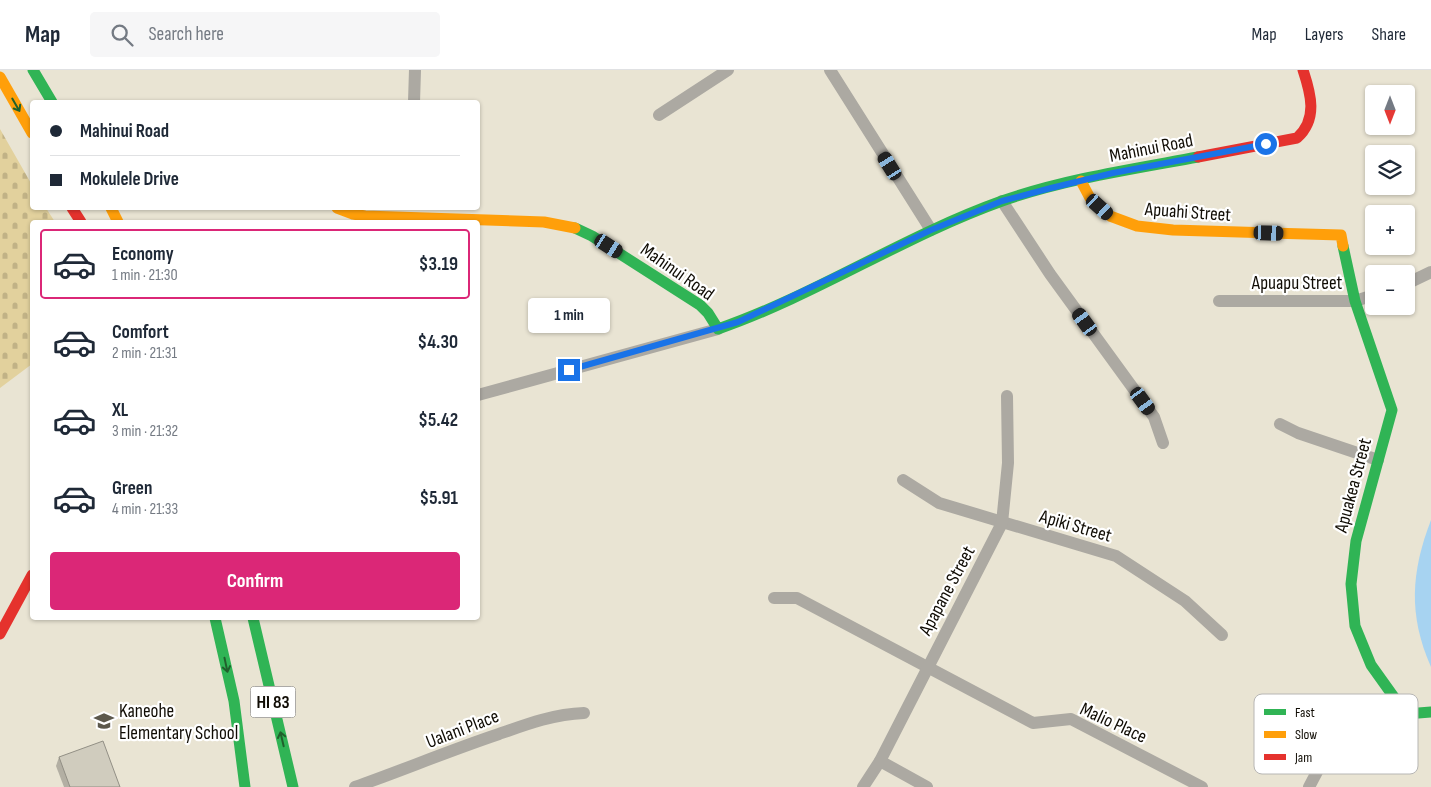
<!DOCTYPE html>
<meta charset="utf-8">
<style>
:root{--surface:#fff;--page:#f6f6f7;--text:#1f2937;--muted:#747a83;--line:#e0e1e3;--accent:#db2777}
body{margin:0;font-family:"Sofia Sans Condensed",sans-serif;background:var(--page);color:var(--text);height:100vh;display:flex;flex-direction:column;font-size:19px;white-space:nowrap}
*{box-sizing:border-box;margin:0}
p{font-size:16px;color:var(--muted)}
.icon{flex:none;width:28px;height:28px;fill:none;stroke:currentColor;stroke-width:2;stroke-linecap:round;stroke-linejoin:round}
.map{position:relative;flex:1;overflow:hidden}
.panel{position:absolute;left:30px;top:150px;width:450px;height:400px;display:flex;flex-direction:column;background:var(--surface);border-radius:5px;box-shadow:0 1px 4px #0004}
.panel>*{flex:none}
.guide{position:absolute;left:30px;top:30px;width:450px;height:110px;border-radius:5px;box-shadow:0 1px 4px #0004;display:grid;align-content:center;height:110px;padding:0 20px;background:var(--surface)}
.needle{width:32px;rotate:180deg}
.controls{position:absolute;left:1365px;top:15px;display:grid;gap:10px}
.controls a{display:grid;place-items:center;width:50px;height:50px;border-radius:5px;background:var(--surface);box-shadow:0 1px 4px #0004;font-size:25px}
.end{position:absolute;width:22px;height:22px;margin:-11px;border:6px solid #1a73e8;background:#fff;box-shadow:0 0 0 2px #fff}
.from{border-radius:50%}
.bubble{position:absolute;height:35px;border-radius:5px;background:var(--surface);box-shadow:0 1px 4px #0004;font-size:16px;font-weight:700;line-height:35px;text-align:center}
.car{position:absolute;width:15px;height:30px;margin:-15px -8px;border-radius:6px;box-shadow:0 0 4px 1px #0007;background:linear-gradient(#222 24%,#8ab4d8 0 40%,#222 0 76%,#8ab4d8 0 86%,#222 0)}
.guide b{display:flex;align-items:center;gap:18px;height:48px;font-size:19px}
.guide b+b{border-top:1px solid var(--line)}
.guide i{width:12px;height:12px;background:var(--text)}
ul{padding:9px 0 0;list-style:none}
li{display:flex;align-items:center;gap:15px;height:70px;margin:0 10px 8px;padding:0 10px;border:2px solid transparent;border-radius:5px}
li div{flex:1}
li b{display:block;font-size:19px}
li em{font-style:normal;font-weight:700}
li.active{border-color:var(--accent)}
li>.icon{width:45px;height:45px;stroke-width:1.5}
.cta{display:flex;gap:10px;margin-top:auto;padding:10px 20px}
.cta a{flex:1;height:58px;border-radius:5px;background:var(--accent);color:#fff;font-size:20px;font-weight:700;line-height:58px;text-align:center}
header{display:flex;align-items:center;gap:30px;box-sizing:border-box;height:70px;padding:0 25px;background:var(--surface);border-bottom:1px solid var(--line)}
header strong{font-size:24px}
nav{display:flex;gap:28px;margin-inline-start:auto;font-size:18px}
.search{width:350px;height:45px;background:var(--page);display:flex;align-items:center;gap:12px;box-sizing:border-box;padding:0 18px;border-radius:5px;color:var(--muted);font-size:19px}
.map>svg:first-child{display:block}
</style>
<header>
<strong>Map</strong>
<div class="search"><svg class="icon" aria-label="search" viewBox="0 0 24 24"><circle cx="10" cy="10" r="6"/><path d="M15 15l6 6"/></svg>Search here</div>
<nav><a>Map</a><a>Layers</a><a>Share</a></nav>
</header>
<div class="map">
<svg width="1431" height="717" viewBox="0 0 1431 717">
<defs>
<pattern id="cemetery-stones" width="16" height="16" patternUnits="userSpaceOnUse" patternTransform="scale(1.25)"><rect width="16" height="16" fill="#e2d19d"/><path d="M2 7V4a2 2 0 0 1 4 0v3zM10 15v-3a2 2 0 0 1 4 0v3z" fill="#c1b286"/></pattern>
</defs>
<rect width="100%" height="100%" fill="#e9e4d3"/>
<path fill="url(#cemetery-stones)" d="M0 59 32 115V138H46L55 152H32V294L0 318Z"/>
<path fill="#a7d3f1" d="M1431 450V597C1408 545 1411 502 1431 450Z"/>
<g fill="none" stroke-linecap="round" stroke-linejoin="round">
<g stroke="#aca9a2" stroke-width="12">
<path d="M830 0 931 160"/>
<path d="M414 32 415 0"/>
<path d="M659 45 728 0"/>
<path d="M1002 131 1050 204 1154 347 1163 373"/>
<path d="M1406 214 1431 202"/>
<path d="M1219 231H1355L1374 225"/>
<path d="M478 325 718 259"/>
<path d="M1280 354 1298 363 1378 390"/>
<path d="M903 410 939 433 1116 486 1185 531 1222 565"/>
<path d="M774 528H797L1033 653 1071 649 1202 717"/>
<path d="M880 691 927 717"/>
<path d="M355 717C403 700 451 680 499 664 527 654 554 644 584 643"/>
<path d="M863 717 880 691 1002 453 1008 393 1007 326"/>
<path d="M1309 717 1329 679"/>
</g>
<g stroke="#30b455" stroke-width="11">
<path d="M33 0 52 32"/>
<path d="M575 158 592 166 700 235 708 243 718 259C816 225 904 166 1002 131 1065 109 1133 99 1198 87"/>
<path d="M1343 176 1355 231 1392 340 1356 471 1351 514 1355 556 1371 595 1406 644 1431 642"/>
<path d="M215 548 234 631 245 717"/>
<path d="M253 548 293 717"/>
</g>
<g stroke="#ff9f0a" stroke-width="11">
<path d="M0 7 32 63"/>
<path d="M1081 111 1090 128 1110 146 1137 156 1173 160 1341 165 1343 176"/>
<path d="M111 138 118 152"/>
<path d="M337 138 353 144 365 146 544 152 575 158"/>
</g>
<g stroke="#e5322d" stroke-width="11">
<path d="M1198 87 1297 68C1318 49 1311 24 1303 0"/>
<path d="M72 138 81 152"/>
<path d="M0 564 32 505"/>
</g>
</g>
<path fill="#b3afa3" d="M59 687 120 717H64L56 696Z"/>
<path fill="#d0ccbe" stroke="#928f85" d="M103 671 120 717H70L59 687Z"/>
<defs><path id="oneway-shaft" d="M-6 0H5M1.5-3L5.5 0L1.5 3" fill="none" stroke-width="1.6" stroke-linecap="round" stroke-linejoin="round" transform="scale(1.25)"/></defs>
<g stroke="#20602c">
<use href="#oneway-shaft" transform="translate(16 35) rotate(60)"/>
<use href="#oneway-shaft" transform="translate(226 595) rotate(78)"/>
<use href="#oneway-shaft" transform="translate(282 669) rotate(-103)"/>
</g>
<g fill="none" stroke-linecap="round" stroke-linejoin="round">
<path stroke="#1a73e8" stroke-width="6" d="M569 300 738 252 931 160 1002 131 1051 118 1113 103 1266 74"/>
</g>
<defs>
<symbol id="school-bare" viewBox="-9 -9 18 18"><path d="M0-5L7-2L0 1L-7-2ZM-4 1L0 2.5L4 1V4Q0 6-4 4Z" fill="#5c584c" stroke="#fff" stroke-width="2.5" paint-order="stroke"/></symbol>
</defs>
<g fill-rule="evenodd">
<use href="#school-bare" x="90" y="637" width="28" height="28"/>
</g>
<g text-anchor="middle" stroke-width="4.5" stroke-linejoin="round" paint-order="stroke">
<rect fill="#fff" stroke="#58554f" stroke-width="1" x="250.5" y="616.5" width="45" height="31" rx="4"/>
<g font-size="18" font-weight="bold" fill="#100c04">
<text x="273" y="638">HI 83</text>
</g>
<g font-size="19" fill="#100c04" stroke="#fff">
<text transform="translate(1151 77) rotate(-11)" y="7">Mahinui Road</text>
<text transform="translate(1188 141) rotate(4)" y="7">Apuahi Street</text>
<text transform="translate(678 201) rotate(35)" y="7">Mahinui Road</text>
<text x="1297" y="219">Apuapu Street</text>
<text transform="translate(1352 415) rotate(-75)" y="7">Apuakea Street</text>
<text transform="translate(1076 455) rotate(16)" y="7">Apiki Street</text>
<text transform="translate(946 520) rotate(-62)" y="7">Apapane Street</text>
<text transform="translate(1114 652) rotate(25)" y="7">Malio Place</text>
<text transform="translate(462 658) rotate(-21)" y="7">Ualani Place</text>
</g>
<g font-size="19" fill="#100c04" stroke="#fff" text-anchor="start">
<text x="119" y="647">Kaneohe<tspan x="119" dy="22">Elementary School</tspan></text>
</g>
</g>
<rect x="1254" y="624" width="164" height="80" rx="8" fill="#fff" stroke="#b7b6b4" stroke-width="1"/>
<rect x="1264" y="639" width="22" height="6" fill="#30b455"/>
<rect x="1264" y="661" width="22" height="7" fill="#ff9f0a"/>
<rect x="1264" y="684" width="22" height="6" fill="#e5322d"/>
<g font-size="14" fill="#100c04">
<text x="1295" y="647">Fast</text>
<text x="1295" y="669">Slow</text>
<text x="1295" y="692">Jam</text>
</g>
</svg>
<div class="controls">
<a><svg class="needle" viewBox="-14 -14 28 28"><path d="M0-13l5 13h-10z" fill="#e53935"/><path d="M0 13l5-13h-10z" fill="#747a83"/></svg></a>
<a><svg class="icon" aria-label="layers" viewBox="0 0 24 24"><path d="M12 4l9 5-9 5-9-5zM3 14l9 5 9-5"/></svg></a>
<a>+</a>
<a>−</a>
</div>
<i class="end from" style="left:1266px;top:74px"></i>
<i class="end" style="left:569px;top:300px"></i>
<div class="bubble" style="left:528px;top:228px;width:82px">1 min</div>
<i class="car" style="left:890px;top:96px;rotate:328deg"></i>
<i class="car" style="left:1100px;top:137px;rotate:132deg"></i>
<i class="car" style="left:1269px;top:163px;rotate:92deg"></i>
<i class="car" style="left:609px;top:176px;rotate:123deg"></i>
<i class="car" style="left:1085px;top:252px;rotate:324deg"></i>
<i class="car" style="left:1143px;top:331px;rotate:144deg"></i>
<div class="guide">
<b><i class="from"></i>Mahinui Road</b>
<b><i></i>Mokulele Drive</b>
</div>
<section class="panel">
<ul>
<li class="active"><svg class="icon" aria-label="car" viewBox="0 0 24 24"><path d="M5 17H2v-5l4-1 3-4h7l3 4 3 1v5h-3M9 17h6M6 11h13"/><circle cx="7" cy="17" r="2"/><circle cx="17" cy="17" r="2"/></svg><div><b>Economy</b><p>1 min · 21:30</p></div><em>$3.19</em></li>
<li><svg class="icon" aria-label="car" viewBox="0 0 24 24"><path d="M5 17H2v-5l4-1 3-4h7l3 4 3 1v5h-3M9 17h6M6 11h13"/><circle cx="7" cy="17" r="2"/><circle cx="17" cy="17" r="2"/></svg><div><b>Comfort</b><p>2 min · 21:31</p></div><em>$4.30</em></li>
<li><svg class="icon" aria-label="car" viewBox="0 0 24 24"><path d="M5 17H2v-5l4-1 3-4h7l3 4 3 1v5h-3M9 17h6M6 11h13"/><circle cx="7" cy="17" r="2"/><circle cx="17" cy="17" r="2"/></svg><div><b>XL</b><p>3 min · 21:32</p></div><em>$5.42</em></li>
<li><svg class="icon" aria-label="car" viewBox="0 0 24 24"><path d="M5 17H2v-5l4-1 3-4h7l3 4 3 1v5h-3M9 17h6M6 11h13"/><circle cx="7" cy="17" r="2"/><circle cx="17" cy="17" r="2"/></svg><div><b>Green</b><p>4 min · 21:33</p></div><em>$5.91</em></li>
</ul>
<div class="cta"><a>Confirm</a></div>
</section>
</div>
